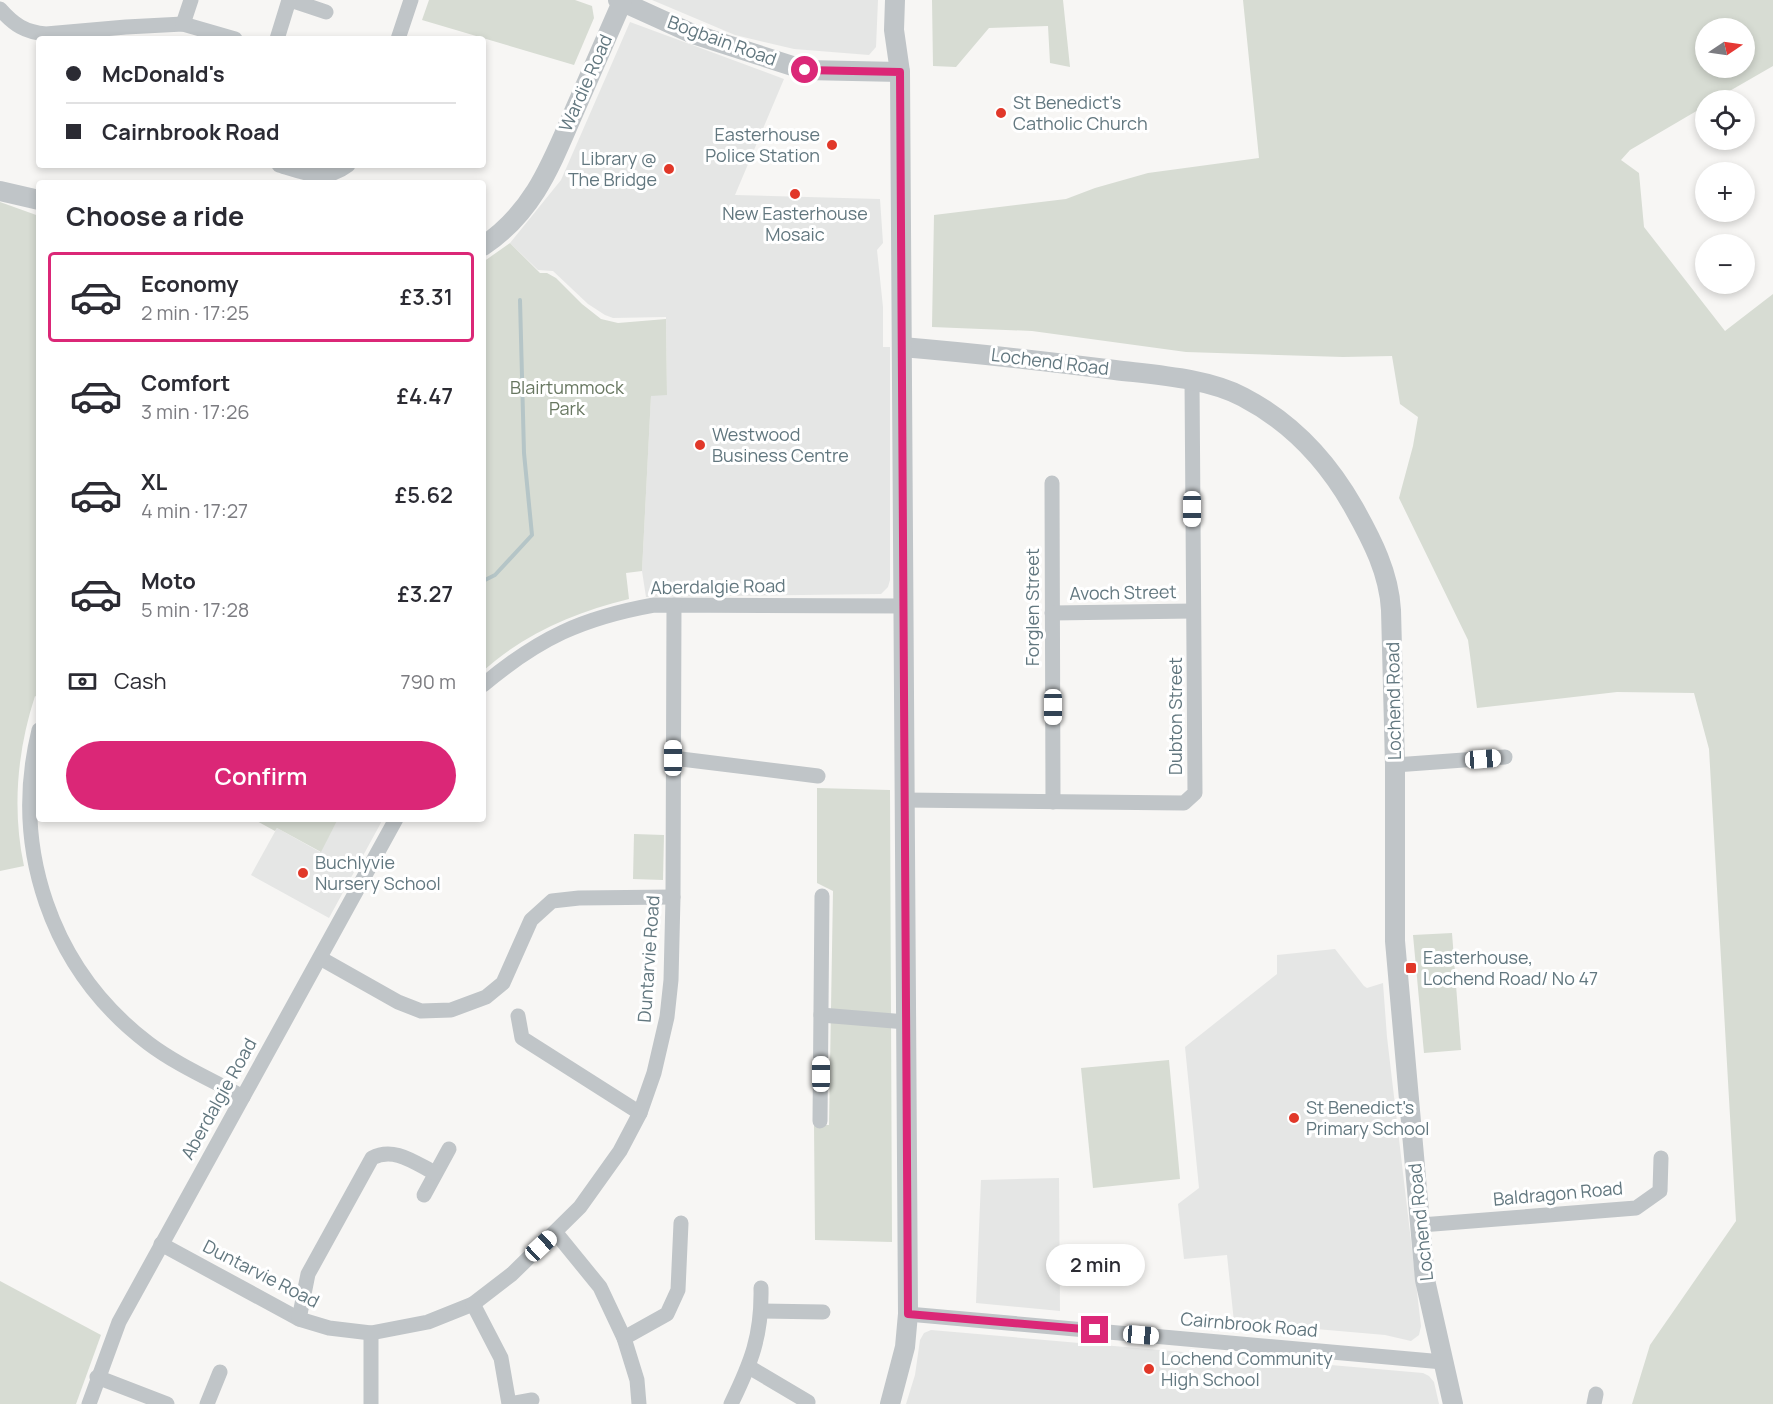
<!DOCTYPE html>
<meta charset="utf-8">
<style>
:root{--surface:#fff;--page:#f2f2f3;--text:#2b2b33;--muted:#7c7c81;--line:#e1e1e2;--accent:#db2777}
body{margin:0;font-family:Manrope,sans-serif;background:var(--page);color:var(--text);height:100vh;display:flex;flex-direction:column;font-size:22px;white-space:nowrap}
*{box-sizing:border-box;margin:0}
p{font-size:20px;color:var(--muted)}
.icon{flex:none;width:33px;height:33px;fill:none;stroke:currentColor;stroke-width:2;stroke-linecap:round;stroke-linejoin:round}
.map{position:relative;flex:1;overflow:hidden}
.details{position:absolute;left:36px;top:180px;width:450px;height:642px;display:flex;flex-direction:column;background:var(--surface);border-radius:6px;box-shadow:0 3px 9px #0003}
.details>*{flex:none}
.guide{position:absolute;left:36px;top:36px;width:450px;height:132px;border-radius:6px;box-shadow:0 3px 9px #0003;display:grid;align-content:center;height:132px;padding:0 30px;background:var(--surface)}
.needle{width:39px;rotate:77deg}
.buttons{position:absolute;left:1695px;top:18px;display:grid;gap:12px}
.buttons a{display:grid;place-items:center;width:60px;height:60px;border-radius:50%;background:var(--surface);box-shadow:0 3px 9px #0003;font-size:30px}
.end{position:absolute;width:27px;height:27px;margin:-14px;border:8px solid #db2777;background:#fff;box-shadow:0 0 0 3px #fff}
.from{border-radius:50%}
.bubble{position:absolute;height:42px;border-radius:21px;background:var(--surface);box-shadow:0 3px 9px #0003;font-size:20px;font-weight:600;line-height:42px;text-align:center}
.car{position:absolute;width:18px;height:36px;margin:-18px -9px;border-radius:8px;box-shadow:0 0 4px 2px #0007;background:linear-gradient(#fff 24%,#345 0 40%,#fff 0 76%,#345 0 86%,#fff 0)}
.guide b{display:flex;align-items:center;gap:21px;height:57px;font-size:22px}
.guide b+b{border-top:2px solid var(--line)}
.guide i{width:15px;height:15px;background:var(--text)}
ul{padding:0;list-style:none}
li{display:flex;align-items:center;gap:18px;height:90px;margin:0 12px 9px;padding:0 18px;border:3px solid transparent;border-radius:6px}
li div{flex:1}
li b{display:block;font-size:22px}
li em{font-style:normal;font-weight:600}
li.active{border-color:var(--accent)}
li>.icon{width:54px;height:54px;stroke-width:1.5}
h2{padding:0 30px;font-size:27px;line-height:72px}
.pay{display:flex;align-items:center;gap:15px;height:66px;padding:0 30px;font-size:22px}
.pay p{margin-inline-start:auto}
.cta{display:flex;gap:12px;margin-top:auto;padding:12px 30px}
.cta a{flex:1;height:69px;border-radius:36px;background:var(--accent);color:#fff;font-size:24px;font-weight:600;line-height:69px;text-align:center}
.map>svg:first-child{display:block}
</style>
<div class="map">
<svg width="1773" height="1404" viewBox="0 0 1773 1404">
<rect width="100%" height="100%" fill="#f7f6f4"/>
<g fill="#e5e6e5">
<path d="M652 0H878L876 47 869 55 794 49 735 35Z"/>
<path d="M630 22 784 79 735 195 880 199 883 243 877 250 883 307V347H890V580L888 587 881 594 646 597 642 571 651 395 667 394 666 317 613 318 605 315 588 304 553 271 538 270 510 243 561 180Z"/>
<path d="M338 819H383L329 918 251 875 277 828 320 852Z"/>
<path d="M1335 949 1364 986 1367 988 1383 983 1387 1037 1421 1326 1419 1335 1411 1341 1385 1335 1234 1322 1227 1255 1184 1259 1178 1204 1199 1188 1185 1047 1277 974V955Z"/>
<path d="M1059 1178 1060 1311 976 1303 981 1180Z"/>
<path d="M931 1330 1423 1373 1429 1376 1434 1382 1439 1404H906L915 1375 920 1340 924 1333Z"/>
</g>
<g fill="#d7dcd3" fill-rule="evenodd">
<path d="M429 0H575L592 6 594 18 574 65 422 20Z"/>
<path d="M932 0H1063L1070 67 1050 63 1048 26 989 28 956 67 933 66Z"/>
<path d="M1243 0H1773V66L1714 100H1706L1705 106 1630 150 1621 160 1639 173 1644 227 1725 331 1773 294V1404H1632L1650 1345 1736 1221 1709 749 1694 693 1617 692 1477 708 1468 640 1399 498 1413 446 1418 417 1400 404 1392 356 1343 357 1186 352 1032 331 932 327 934 215 1066 199 1095 188 1148 173 1259 158ZM1706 28H1744V68H1706Z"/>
<path d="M0 202 39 216V698L35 696C17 751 12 810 24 866L0 871Z"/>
<path d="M510 243 540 273H547L556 278 582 304 601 319 618 323 666 319 667 395 651 396 642 571 626 573 629 599C575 612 524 634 483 671V262Z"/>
<path d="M817 788 890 790 892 1242 815 1240 814 1125H829L833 891 817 883Z"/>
<path d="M253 819H338L321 852 277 828 275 831Z"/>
<path d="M634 834 664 835 663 880 633 879Z"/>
<path d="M1452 933 1461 1050 1424 1053 1413 935Z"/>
<path d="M1169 1060 1180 1179 1093 1188 1081 1068Z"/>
<path d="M0 1281 101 1335 76 1404H0Z"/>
</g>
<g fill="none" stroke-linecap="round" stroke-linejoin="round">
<path stroke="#b5c5c7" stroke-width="4" d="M483 581 495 575 532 535 524 453 520 300"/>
<g stroke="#c0c5c8" stroke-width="15">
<path d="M290 0 326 12"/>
<path d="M0 9C14 25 25 32 46 34L126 27 183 24 235 39"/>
<path d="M183 24 191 0"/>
<path d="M277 39 289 0"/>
<path d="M398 39 411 0"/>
<path d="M279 165C306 173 324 183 348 165"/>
<path d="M1052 483 1053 802"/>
<path d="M1052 613 1193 611"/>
<path d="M483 685C539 638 582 618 654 605L903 606"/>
<path d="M39 730C10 848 51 969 148 1043 177 1065 212 1080 243 1097"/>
<path d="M673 758 818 776"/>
<path d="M1395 765 1505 757"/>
<path d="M904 800 1184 803 1195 793 1192 379"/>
<path d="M320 958 398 1002 421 1011 451 1010 486 997 503 983 531 920 552 901 579 898 673 897"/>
<path d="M821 1015 906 1022"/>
<path d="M518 1016 522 1038 640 1113"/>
<path d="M820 1121 822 896"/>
<path d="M424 1195 449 1149"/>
<path d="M1421 1225 1636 1208 1660 1191 1661 1158"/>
<path d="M556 1233 600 1287 624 1338 637 1380 639 1404"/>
<path d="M161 1244 299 1319 329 1328 371 1333 428 1322 473 1304 512 1274 580 1207 620 1151 640 1113 654 1073 667 1017 671 980 673 897 674 605"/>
<path d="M473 1304 501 1358 509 1404"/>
<path d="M762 1311 823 1312"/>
<path d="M908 1314 1443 1362"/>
<path d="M299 1319 308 1274 372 1158C394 1146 415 1163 435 1173"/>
<path d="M371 1333V1404"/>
<path d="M624 1338 667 1314 678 1290 681 1223"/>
<path d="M749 1367 808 1402 807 1404"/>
<path d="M97 1377 167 1404"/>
<path d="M89 1404 119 1322 396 819"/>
<path d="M207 1404 220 1372"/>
<path d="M510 1404 532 1400"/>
<path d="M731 1404C751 1363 762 1336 761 1288"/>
<path d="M1594 1404 1596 1394"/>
</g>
<g stroke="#c0c5c8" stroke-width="20">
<path d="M618 0 693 34 805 70 900 72"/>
<path d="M0 191 39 200"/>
<path d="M483 246C535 211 552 162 576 107 591 72 607 37 622 2"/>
<path d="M902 347C973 353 1044 361 1115 370 1156 375 1207 378 1243 397 1291 422 1328 462 1354 508 1372 540 1389 573 1391 610L1395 765V941L1425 1280 1453 1404"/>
<path d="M890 1404 905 1347 908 1314 900 72 894 30 895 0"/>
</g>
</g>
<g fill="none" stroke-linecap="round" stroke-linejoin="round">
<path stroke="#db2777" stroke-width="8" d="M805 70 900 72 908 1314 1095 1330"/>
</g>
<g fill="#e13829" stroke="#fff" stroke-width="2">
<circle cx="1001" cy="113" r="6"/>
<circle cx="832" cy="145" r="6"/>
<circle cx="669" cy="169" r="6"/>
<circle cx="795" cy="194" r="6"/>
<circle cx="700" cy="445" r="6"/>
<circle cx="303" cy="873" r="6"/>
<rect x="1405" y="962" width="12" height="12" rx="3"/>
<circle cx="1294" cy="1118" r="6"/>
<circle cx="1149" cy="1369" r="6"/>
</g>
<g text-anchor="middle" stroke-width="6" stroke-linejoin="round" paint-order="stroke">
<g font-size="18" fill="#62777f" stroke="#fff">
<text transform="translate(722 41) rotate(20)" y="6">Bogbain Road</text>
<text transform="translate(586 83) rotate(-66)" y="6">Wardie Road</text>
<text transform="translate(1050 362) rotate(7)" y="6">Lochend Road</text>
<text transform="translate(718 587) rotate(-1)" y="6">Aberdalgie Road</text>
<text transform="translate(1123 593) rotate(-1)" y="6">Avoch Street</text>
<text transform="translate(1033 607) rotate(-90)" y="6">Forglen Street</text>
<text transform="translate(1394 701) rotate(-91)" y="6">Lochend Road</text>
<text transform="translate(1176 716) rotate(-90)" y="6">Dubton Street</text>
<text transform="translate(649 959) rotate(-86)" y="6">Duntarvie Road</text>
<text transform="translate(219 1099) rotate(-61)" y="6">Aberdalgie Road</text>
<text transform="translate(1558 1194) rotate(-5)" y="6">Baldragon Road</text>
<text transform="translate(1421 1222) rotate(-96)" y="6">Lochend Road</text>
<text transform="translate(261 1274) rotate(27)" y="6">Duntarvie Road</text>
<text transform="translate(1249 1325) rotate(5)" y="6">Cairnbrook Road</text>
</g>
<g font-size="18" fill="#62777f" stroke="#fff" text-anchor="start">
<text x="1013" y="109">St Benedict's<tspan x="1013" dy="21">Catholic Church</tspan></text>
<text x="820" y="141" text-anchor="end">Easterhouse<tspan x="820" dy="21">Police Station</tspan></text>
<text x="657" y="165" text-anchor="end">Library @<tspan x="657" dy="21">The Bridge</tspan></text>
<text x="795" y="220" text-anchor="middle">New Easterhouse<tspan x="795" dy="21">Mosaic</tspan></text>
<text x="712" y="441">Westwood<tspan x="712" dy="21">Business Centre</tspan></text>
<text x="315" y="869">Buchlyvie<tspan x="315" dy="21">Nursery School</tspan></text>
<text x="1423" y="964">Easterhouse,<tspan x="1423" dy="21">Lochend Road/ No 47</tspan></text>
<text x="1306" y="1114">St Benedict's<tspan x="1306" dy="21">Primary School</tspan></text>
<text x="1161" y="1365">Lochend Community<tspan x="1161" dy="21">High School</tspan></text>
</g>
<g font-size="18" fill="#687761" stroke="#fff">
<text x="567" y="394">Blairtummock<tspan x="567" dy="21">Park</tspan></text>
</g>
</g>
</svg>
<div class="buttons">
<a><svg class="needle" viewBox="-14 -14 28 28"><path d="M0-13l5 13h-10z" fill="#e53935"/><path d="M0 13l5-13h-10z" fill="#7c7c81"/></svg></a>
<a><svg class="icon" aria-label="locate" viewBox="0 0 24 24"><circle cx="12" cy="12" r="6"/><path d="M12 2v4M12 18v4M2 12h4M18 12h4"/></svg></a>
<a>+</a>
<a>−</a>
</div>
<i class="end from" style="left:805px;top:70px"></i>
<i class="end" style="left:1095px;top:1330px"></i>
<div class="bubble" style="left:1046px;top:1244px;width:99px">2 min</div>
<i class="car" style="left:1192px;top:509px;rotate:180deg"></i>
<i class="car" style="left:1053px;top:707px;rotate:180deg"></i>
<i class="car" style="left:673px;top:758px;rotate:0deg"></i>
<i class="car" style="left:1483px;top:759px;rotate:86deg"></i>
<i class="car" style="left:821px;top:1074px;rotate:0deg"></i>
<i class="car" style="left:541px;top:1246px;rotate:47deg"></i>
<i class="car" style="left:1141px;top:1335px;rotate:95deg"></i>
<div class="guide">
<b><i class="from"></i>McDonald's</b>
<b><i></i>Cairnbrook Road</b>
</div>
<section class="details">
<h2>Choose a ride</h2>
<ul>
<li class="active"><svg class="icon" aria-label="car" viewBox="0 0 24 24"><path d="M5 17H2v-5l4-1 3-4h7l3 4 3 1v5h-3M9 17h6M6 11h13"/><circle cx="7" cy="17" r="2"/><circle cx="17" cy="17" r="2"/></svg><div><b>Economy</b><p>2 min · 17:25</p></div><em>£3.31</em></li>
<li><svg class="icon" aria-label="car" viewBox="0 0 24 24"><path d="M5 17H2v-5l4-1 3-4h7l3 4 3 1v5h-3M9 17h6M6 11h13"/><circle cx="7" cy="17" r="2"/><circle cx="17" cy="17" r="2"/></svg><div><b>Comfort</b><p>3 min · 17:26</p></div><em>£4.47</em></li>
<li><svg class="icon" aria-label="car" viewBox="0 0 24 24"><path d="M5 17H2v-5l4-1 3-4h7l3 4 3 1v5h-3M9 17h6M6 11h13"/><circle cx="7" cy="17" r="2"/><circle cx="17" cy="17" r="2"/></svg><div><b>XL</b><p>4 min · 17:27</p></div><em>£5.62</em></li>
<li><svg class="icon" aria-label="car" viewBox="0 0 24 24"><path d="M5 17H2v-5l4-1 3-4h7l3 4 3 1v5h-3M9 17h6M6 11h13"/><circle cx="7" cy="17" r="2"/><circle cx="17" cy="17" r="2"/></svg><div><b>Moto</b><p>5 min · 17:28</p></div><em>£3.27</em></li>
</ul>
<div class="pay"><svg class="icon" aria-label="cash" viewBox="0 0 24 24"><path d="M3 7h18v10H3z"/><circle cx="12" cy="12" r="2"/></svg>Cash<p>790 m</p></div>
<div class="cta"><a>Confirm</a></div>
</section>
</div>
